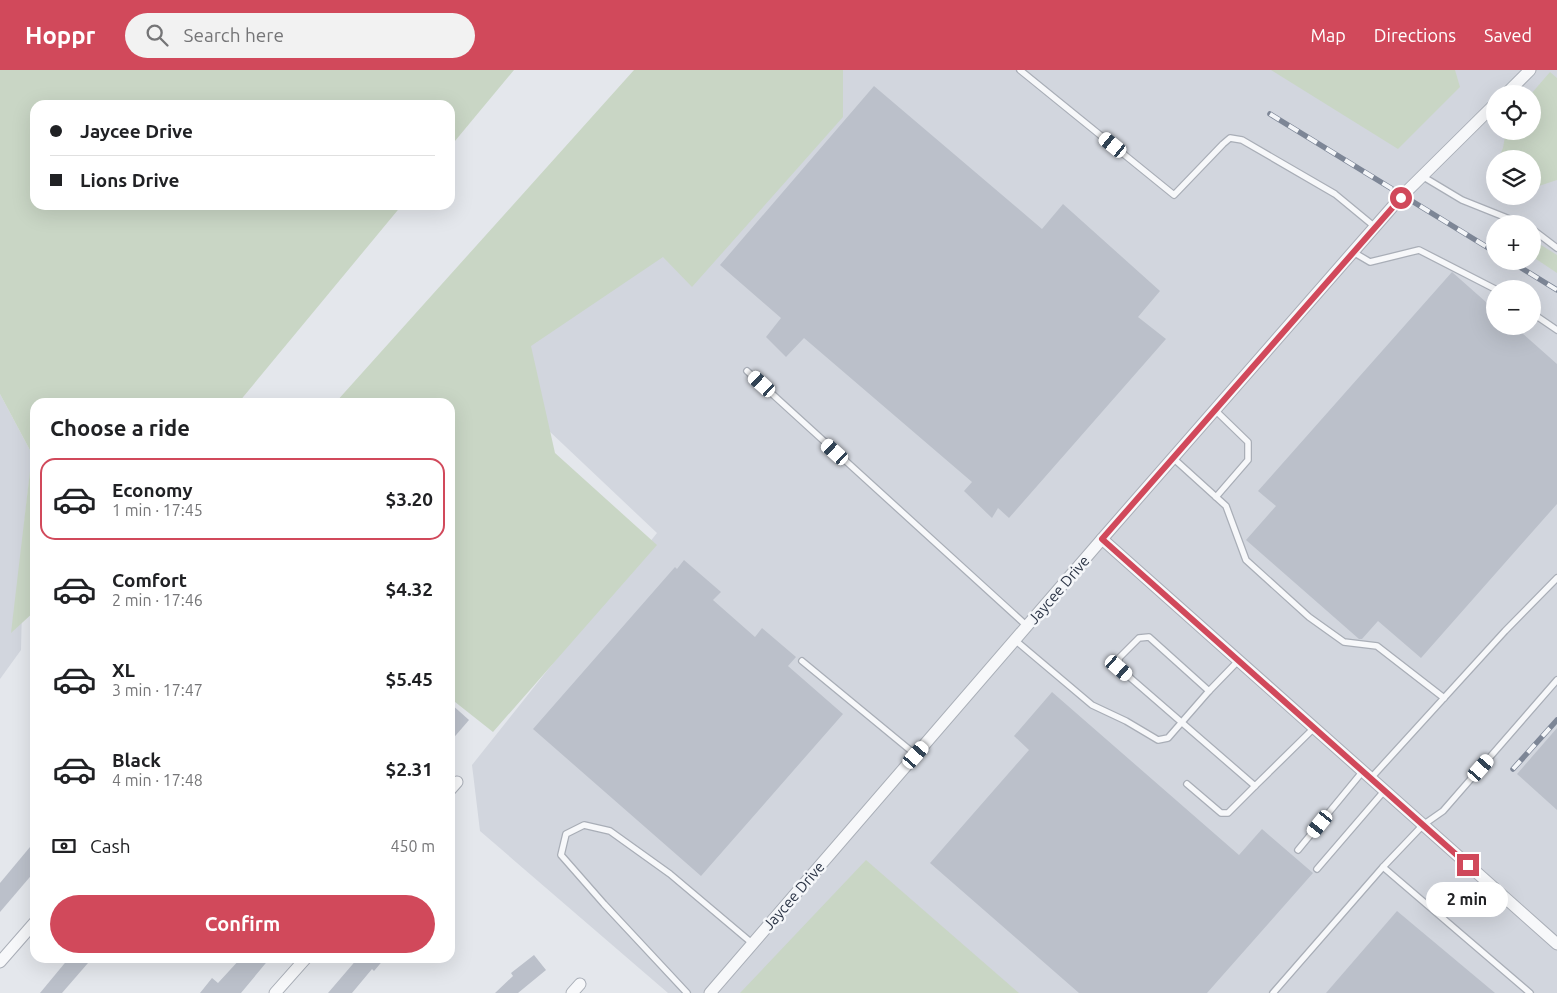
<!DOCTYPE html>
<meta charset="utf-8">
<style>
:root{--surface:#fff;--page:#f2f2f2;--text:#202124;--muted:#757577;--line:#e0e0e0;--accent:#d1495b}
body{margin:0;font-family:Ubuntu,sans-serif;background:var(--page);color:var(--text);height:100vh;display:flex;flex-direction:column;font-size:19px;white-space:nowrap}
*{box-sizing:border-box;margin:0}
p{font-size:16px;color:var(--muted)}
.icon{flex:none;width:28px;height:28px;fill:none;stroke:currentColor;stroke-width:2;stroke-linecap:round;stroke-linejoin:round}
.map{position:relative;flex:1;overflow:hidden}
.side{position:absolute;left:30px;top:328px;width:425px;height:565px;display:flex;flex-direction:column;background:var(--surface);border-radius:15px;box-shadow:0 5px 20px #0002}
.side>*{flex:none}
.guide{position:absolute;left:30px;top:30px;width:425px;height:110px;border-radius:15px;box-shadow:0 5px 20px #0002;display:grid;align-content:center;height:110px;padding:0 20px;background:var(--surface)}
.buttons{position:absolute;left:1486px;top:15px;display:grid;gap:10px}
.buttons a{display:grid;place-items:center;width:55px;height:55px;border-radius:50%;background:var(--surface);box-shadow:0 5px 20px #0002;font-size:25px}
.end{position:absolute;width:22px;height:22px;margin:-11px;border:6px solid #d1495b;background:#fff;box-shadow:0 0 0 2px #fff}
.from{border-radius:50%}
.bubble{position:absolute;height:35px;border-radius:18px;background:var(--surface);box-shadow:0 5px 20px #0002;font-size:16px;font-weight:700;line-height:35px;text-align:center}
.car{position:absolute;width:15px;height:30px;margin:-15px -8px;border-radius:6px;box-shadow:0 0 4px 1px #0007;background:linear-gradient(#fff 24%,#345 0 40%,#fff 0 76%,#345 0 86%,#fff 0)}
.guide b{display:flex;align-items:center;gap:18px;height:48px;font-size:19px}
.guide b+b{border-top:1px solid var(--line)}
.guide i{width:12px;height:12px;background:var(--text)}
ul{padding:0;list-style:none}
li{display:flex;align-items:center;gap:15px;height:82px;margin:0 10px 8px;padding:0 10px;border:2px solid transparent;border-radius:15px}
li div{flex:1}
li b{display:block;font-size:19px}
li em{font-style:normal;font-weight:700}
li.selected{border-color:var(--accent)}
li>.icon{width:45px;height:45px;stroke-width:1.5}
h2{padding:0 20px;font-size:22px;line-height:60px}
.pay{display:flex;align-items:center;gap:12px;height:55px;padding:0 20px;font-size:19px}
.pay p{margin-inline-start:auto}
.button{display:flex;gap:10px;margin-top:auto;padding:10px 20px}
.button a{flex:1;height:58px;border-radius:30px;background:var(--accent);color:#fff;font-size:20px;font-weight:700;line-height:58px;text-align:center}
header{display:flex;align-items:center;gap:30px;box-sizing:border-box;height:70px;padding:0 25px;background:var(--accent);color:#fff}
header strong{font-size:24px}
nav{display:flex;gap:28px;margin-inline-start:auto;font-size:18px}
.search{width:350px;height:45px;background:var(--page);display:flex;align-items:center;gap:12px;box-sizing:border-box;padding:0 18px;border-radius:28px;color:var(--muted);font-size:19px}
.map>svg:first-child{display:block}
</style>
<header>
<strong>Hoppr</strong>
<div class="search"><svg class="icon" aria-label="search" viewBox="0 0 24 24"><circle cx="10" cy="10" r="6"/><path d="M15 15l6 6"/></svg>Search here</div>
<nav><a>Map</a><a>Directions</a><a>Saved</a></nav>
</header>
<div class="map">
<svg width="1557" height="923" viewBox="0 0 1557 923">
<rect width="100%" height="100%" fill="#e4e7ec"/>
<g fill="#d2d6de" fill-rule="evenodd">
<path d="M740 0H1557V923H668L480 761 472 695 657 463 547 359 484 308ZM1495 24H1532V61H1495ZM1495 89H1532V126H1495ZM1495 154H1532V191H1495ZM1495 219H1532V256H1495Z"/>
<path d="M0 324 32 384 24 456 21 580 0 609Z"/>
</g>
<g fill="#c9d6c5">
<path d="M0 0H514L450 77V35H35V135H402L239 332H35V541L11 563 32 384 0 324Z"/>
<path d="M634 0H843V47L692 217 663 187 531 276 555 383 657 475 493 662 450 628V332H336Z"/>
<path d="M1271 0H1455L1460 17 1398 79Z"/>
<path d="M1550 2 1557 8V110L1533 118 1532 89H1498L1503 78 1506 61H1532V24H1531Z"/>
<path d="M1533 170 1557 185V203L1533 187Z"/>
<path d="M866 790 1019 923H740Z"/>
</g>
<g fill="#bbc0ca">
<path d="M874 16 1042 159 1063 134 1160 221 1138 247 1166 269 1009 448 998 438 992 448 964 421 972 412 804 268 786 287 766 267 781 248 720 195Z"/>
<path d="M1452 202 1495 240V256H1514L1557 294V434L1421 588 1378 551 1362 569H1359L1246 470 1276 436 1258 421Z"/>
<path d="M684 490 721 522 713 530 755 567 762 558 796 587 788 596 843 644 701 806 533 659 675 497 677 499Z"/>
<path d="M1052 622 1239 785 1262 759 1313 803 1207 923H1079L930 793 1029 680 1014 666Z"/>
<path d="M450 633 469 650 450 672Z"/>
<path d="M1557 658V740L1517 704Z"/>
<path d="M35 771V801L0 842V813Z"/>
<path d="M1397 841 1495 923H1326Z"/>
<path d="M534 885 546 900 518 923H495L513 906 511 903Z"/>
<path d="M69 888H82L88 893 62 923H40Z"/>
<path d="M241 888H270L241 923H200L212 908 218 913Z"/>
<path d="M358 888H385L374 901 372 899 352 923H328Z"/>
</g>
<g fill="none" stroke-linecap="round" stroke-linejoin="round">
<defs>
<g id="service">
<path d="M1020 0 1174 125 1223 74 1230 68 1242 70 1335 124 1375 157"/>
<path d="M1422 106 1462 130 1522 154"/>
<path d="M1532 159 1557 178"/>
<path d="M1353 182 1370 192 1419 180 1495 219"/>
<path d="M1532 243 1557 260"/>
<path d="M747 301 1027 556"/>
<path d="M1215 340 1248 372V390L1216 427"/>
<path d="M1173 388 1226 436 1246 490 1309 547 1344 572 1377 576 1444 628"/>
<path d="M1015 570 1092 635 1126 651 1158 670 1168 668 1209 621"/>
<path d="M1239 590 1209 621 1149 567 1139 568 1119 588V598L1255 716 1314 658"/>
<path d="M802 591 916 685"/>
<path d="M1371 708 1505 561 1557 508"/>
<path d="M1187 714 1221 743H1228L1255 716"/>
<path d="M1298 780 1363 701"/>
<path d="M1383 797 1530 923"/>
<path d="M1317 799 1385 720"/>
<path d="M687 923 604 834 561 785 566 764 584 755 610 761 670 804 753 874"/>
<path d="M1273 923 1383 797 1423 755 1443 741 1557 610"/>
</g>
<g id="minor">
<path d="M1506 24 1530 0"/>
<path d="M1102 469 1557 874"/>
<path d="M450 720 457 712"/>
<path d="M0 892 35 852"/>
<path d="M275 923 306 888"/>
<path d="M572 923 580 914"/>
<path d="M710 923 1102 469 1401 127 1495 34"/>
</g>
</defs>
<use href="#service" stroke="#a9aeb7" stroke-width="8"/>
<use href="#minor" stroke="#a9aeb7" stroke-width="13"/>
<use href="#service" stroke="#f7f8fa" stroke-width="5.5"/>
<use href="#minor" stroke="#f7f8fa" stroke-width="11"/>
<defs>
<g id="rail">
<path d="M1270 44 1495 182"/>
<path d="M1510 191 1557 220"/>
<path d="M1513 699 1557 650"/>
</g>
</defs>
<use href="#rail" stroke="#7d8696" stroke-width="5.5"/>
<use href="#rail" stroke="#f4f6f9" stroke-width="4" stroke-dasharray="11" stroke-linecap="butt"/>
</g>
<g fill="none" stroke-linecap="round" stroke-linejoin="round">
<path stroke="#d1495b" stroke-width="6" d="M1401 128 1102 469 1468 795"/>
</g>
<g text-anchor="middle" stroke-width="5" stroke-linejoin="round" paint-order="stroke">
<g font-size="15" fill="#2b3445" stroke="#f4f6f9">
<text transform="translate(1059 520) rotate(-49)" y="5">Jaycee Drive</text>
<text transform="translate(794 826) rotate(-49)" y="5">Jaycee Drive</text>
</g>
</g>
</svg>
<div class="buttons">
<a><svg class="icon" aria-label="locate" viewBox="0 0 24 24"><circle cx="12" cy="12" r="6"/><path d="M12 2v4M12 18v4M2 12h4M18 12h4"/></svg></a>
<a><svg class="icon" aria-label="layers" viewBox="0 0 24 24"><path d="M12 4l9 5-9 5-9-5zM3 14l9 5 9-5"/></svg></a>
<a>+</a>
<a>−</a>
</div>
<i class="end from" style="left:1401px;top:128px"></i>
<i class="end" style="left:1468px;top:795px"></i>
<div class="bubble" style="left:1426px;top:812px;width:82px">2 min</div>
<i class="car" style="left:1113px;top:75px;rotate:309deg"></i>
<i class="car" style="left:762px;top:314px;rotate:312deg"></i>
<i class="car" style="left:835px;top:382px;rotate:312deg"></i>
<i class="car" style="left:1119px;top:598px;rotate:131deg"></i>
<i class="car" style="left:916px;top:685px;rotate:41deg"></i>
<i class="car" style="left:1481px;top:698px;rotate:41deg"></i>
<i class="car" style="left:1320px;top:754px;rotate:219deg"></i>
<div class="guide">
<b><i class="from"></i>Jaycee Drive</b>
<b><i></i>Lions Drive</b>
</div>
<section class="side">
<h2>Choose a ride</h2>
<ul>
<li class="selected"><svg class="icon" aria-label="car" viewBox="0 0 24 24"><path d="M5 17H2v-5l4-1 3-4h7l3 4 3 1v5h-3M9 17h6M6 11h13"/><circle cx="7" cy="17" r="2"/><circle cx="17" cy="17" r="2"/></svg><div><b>Economy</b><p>1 min · 17:45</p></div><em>$3.20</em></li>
<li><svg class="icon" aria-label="car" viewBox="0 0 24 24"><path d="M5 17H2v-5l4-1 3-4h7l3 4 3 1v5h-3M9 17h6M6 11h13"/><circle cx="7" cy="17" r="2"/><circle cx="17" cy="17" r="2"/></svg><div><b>Comfort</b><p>2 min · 17:46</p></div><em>$4.32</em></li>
<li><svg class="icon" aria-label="car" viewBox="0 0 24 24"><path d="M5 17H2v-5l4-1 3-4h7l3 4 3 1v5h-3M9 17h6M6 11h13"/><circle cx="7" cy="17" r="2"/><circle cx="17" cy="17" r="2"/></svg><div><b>XL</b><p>3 min · 17:47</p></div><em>$5.45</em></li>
<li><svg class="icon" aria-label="car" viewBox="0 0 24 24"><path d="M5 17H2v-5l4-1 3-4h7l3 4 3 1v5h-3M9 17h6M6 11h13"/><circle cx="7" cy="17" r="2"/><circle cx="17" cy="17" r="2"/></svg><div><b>Black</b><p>4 min · 17:48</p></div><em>$2.31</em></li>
</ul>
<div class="pay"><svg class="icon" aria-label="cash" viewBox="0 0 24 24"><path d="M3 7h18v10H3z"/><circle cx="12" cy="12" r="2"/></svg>Cash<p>450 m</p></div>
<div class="button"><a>Confirm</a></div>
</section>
</div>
